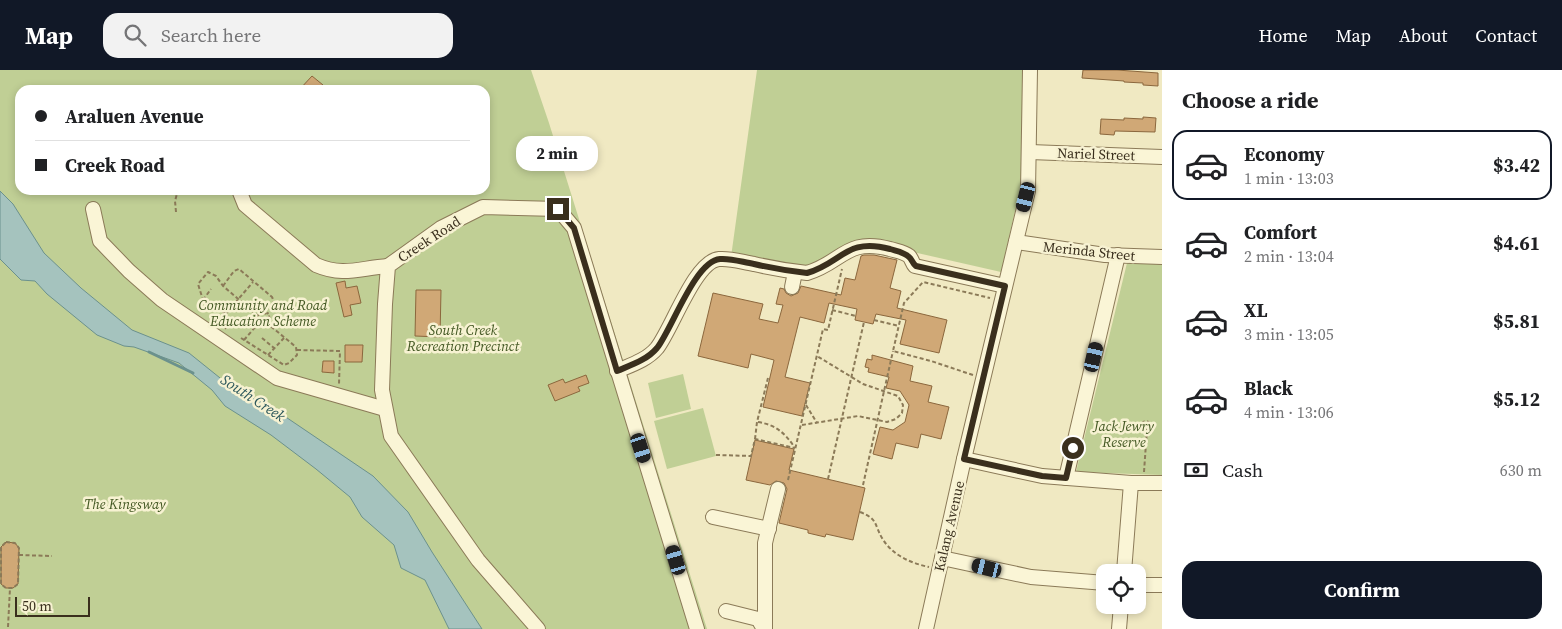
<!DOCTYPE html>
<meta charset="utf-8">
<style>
:root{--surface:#fff;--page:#f2f2f2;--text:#202124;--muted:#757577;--line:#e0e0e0;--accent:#111827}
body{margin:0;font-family:"Source Serif 4",serif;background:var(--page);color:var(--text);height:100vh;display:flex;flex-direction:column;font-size:19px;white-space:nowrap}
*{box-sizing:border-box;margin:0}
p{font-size:16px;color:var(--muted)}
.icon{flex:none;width:28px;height:28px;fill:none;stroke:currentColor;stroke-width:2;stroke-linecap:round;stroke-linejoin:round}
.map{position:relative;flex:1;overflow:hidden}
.sheet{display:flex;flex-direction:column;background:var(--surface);width:400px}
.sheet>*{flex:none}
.hud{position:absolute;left:15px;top:15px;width:475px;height:110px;border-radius:15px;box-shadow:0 2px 8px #0003;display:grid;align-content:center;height:110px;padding:0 20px;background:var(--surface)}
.buttons{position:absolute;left:1096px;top:494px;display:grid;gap:10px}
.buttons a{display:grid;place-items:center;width:50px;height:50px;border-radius:10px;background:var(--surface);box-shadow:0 2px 8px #0003;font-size:25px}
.scale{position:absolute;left:15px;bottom:12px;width:75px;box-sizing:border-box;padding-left:5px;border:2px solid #3a2f1d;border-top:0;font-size:14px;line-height:18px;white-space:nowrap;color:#3a2f1d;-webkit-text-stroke:4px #f7f2d2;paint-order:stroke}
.end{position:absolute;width:22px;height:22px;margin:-11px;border:6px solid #3a2f1d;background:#fff;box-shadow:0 0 0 2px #fff}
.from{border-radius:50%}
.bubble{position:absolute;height:35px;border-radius:15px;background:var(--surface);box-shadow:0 2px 8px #0003;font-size:16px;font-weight:700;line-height:35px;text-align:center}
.car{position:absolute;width:15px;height:30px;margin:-15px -8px;border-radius:6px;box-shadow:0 0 4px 1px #0007;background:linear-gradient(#222 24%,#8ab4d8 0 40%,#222 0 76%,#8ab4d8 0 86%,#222 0)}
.hud b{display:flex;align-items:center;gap:18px;height:48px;font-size:19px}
.hud b+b{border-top:1px solid var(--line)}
.hud i{width:12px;height:12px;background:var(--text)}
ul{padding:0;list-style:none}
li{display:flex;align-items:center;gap:15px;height:70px;margin:0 10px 8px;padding:0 10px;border:2px solid transparent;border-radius:15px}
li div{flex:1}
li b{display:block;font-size:19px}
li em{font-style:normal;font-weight:700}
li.selected{border-color:var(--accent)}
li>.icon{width:45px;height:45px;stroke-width:1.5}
h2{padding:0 20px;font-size:22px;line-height:60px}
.pay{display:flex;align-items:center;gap:12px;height:55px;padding:0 20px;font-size:19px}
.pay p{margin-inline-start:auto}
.button{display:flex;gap:10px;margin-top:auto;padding:10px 20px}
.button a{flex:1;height:58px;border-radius:15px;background:var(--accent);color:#fff;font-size:20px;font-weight:700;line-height:58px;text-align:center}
header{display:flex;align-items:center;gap:30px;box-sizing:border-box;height:70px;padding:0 25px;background:var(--accent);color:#fff}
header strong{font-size:24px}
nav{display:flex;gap:28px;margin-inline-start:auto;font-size:18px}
.search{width:350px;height:45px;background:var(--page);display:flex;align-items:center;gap:12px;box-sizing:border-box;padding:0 18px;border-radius:15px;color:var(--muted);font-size:19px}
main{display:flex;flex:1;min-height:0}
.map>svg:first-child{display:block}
</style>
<header>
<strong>Map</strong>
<div class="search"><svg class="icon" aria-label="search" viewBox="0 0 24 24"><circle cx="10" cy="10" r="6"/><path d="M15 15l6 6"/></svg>Search here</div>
<nav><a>Home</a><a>Map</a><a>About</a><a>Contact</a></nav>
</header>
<main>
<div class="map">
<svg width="1162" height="559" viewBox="0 0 1162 559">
<rect width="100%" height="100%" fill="#f0e9c2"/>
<g fill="#c0cf95" fill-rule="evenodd">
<path d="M0 0H531L549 53 707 559H0ZM20 20H485V120H20Z"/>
<path d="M757 0H1023L1021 110 1019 124 1001 202 869 172 809 199 731 187Z"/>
<path d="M1127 193 1162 194V405L1076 402Z"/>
<path d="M683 304 691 339 656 348 648 313Z"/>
<path d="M703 338 716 386 667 399 654 351Z"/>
</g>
<path fill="#a5c3be" stroke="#6b918d" d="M0 121 13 134 44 183 81 218 132 260 189 283 235 320 268 335 373 406 408 442 432 482 482 559H449L425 510 401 498 394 475 362 447 350 427 316 399 271 365 225 336 212 320 179 293 134 277 124 276 97 265 47 224 35 211 21 210 0 189Z"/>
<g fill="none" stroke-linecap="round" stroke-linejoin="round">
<path stroke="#6b918d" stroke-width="3" d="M149 282 193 303"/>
</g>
<g fill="#d0a876" stroke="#8b673d">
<path d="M1083 0H1117L1158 3V16L1143 15V13L1124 12V11L1082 8Z"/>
<path d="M312 6 323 15 319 20H299Z"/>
<path d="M1143 47 1156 48 1155 62 1115 61 1114 65 1100 64 1101 49 1124 50V48L1143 49Z"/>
<path d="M864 185H874L897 190 890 218 901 221 897 238 947 250 939 283 900 274 906 250 876 244 873 254 855 250 857 239 829 233 824 253 800 247 785 307 810 313 802 346 763 337 774 290 751 284 748 298 698 286 713 223 763 234 759 249 778 253 783 235 776 234 780 218 784 219 786 223 791 226 798 223 801 216 841 225 845 208 855 210 861 186Z"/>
<path d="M345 211 346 218 357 216 361 233 350 235 352 245 344 247 336 213Z"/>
<path d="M416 220H441L440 267 415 266Z"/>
<path d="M345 275H363L362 292H345Z"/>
<path d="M872 285 913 296 910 311 932 316 928 332 949 337 941 369 921 364 918 378 896 373 892 389 873 384 880 357 893 360 905 352 909 335 900 321 886 318 889 307 868 302 869 298 865 297 867 289 872 290Z"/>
<path d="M323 291H334V303L322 302Z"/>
<path d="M586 305 589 313 578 317 580 321 555 331 548 315 563 309 565 313Z"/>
<path d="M755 370 794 379 789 400 865 418 853 470 826 464 825 467 808 463V460L779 453 787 419 784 413 776 411 770 415 746 410Z"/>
<path d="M6 472 15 473 19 478 18 514 13 518H6L1 514V477Z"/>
</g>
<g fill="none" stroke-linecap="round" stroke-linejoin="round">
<defs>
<g id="minor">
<path d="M1030 82 1162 87"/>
<path d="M239 120 245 135 316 195C344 207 359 198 388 196"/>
<path d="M93 139 100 171 129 201 162 230 277 308 385 339"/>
<path d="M1016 172 1105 185 1162 187"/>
<path d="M792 217 795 202"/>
<path d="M617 301C631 295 647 290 657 278 672 259 695 191 719 189 731 188 742 192 754 194 771 198 789 201 807 203 842 193 846 167 890 179 896 181 904 182 909 186 912 189 912 193 915 196L1005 216"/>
<path d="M964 389 1042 406 1131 413H1162"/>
<path d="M1066 408 1118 185"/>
<path d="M713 447 769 459"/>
<path d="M942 488 1031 507 1105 513"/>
<path d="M1124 502 1131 413"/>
<path d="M1138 515H1162"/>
<path d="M726 541 758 549 764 559"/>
<path d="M538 559 478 490 391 366 382 320 385 234 388 196 441 158 483 137 558 139 574 158 697 559"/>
<path d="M765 559V473L778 419"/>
<path d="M926 559 964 389 1028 121 1030 0"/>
<path d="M1119 559 1121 535"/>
</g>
</defs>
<use href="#minor" stroke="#8b7a58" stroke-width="16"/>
<g stroke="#8b7a58" stroke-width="2" stroke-dasharray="4 2.5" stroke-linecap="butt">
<path d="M176 142 175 131 178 120"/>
<path d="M223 216 234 201 239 199 272 227C276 235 272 238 267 244"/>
<path d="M203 230 211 219"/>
<path d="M832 240 856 246"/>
<circle cx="263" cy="250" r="7"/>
<path d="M226 244 208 231 203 230 198 214 208 202 216 206 223 216 257 245"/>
<path d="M874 250 899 256"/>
<path d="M226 259 221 251 223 247 253 212"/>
<path d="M241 268 284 295 289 293 297 285 296 277 268 254"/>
<path d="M262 268 274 278"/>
<path d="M244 270 257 255"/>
<path d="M297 280 340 281 339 314"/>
<path d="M268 285 284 268"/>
<path d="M973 305 931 291 893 281 904 233 923 212 990 228"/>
<path d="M806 335 817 353"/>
<circle cx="1146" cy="355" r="4"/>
<path d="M758 352C776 355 785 363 795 378"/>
<path d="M802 355 858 346 887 352 896 349 902 343 903 335 898 326 863 314 817 286"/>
<path d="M755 369 757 352 768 308"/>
<path d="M716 385 751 386 755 369 795 378"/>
<path d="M1144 402 1147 359"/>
<path d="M828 409 864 252"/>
<path d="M788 410 823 259 828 260 842 199"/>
<path d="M863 415 893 281"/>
<path d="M860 442C878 449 874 454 882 468 892 485 910 493 929 497"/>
<path d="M6 472 15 473 19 478 18 514 13 518H6L1 514V477Z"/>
<path d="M19 485 52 486"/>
<path d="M8 557 10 518"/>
</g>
<use href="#minor" stroke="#faf5d6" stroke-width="14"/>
</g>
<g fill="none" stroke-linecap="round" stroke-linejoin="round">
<path stroke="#3a2f1d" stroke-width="6" d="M558 139 574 158 617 301C631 295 647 290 657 278 672 259 695 191 720 189 731 188 742 192 754 194 771 198 789 201 807 203 842 193 846 167 890 179 896 181 904 182 909 187 912 189 912 193 916 196L1005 216 964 389 1042 406 1066 408 1073 378"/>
</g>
<g text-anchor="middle" stroke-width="5" stroke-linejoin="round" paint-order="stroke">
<g font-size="14" fill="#3a2f1d" stroke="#f7f2d2">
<text transform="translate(1096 84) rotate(2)" y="5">Nariel Street</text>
<text transform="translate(429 169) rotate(-33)" y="5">Creek Road</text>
<text transform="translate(1089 181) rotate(6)" y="5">Merinda Street</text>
<text transform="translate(949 456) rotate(-77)" y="5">Kalang Avenue</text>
</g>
<g font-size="14" font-style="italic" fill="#435823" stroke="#f7f2d2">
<text x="263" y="240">Community and Road<tspan x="263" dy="16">Education Scheme</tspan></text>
<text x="463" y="265">South Creek<tspan x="463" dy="16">Recreation Precinct</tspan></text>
<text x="1124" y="361">Jack Jewry<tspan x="1124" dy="16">Reserve</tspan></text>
<text x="125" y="439">The Kingsway</text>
</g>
<g font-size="15" font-style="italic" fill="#2c575b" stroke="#f7f2d2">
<text transform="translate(253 328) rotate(33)" y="5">South Creek</text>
</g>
</g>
</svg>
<div class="buttons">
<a><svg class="icon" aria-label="locate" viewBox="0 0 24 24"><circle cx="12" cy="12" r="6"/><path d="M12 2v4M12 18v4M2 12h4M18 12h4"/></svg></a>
</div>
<div class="scale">50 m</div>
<i class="end from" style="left:1073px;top:378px"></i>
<i class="end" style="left:558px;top:139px"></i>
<div class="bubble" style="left:516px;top:66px;width:82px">2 min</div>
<i class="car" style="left:1026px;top:127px;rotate:194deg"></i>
<i class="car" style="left:1094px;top:287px;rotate:13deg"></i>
<i class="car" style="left:641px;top:378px;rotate:162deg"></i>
<i class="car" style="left:676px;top:490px;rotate:343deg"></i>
<i class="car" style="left:987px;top:498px;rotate:284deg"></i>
<div class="hud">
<b><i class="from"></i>Araluen Avenue</b>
<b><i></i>Creek Road</b>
</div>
</div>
<section class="sheet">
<h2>Choose a ride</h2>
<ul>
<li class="selected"><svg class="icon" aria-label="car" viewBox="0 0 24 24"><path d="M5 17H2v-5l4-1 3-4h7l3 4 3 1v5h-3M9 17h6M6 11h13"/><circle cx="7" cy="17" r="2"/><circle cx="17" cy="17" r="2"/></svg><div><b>Economy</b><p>1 min · 13:03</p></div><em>$3.42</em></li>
<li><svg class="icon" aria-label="car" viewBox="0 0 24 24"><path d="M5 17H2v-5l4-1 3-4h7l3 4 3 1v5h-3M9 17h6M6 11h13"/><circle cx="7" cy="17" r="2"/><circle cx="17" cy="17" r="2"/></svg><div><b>Comfort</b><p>2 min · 13:04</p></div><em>$4.61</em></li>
<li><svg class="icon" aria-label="car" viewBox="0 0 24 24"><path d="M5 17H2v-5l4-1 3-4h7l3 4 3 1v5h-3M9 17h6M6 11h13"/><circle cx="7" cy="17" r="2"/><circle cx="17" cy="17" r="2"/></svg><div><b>XL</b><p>3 min · 13:05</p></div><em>$5.81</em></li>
<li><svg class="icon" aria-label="car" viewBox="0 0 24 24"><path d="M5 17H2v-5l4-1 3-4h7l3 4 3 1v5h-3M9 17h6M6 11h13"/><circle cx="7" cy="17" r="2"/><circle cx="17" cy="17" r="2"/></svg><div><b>Black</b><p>4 min · 13:06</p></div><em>$5.12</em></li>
</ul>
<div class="pay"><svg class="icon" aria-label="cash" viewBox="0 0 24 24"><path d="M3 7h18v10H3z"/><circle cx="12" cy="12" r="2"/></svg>Cash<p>630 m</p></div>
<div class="button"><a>Confirm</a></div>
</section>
</main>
